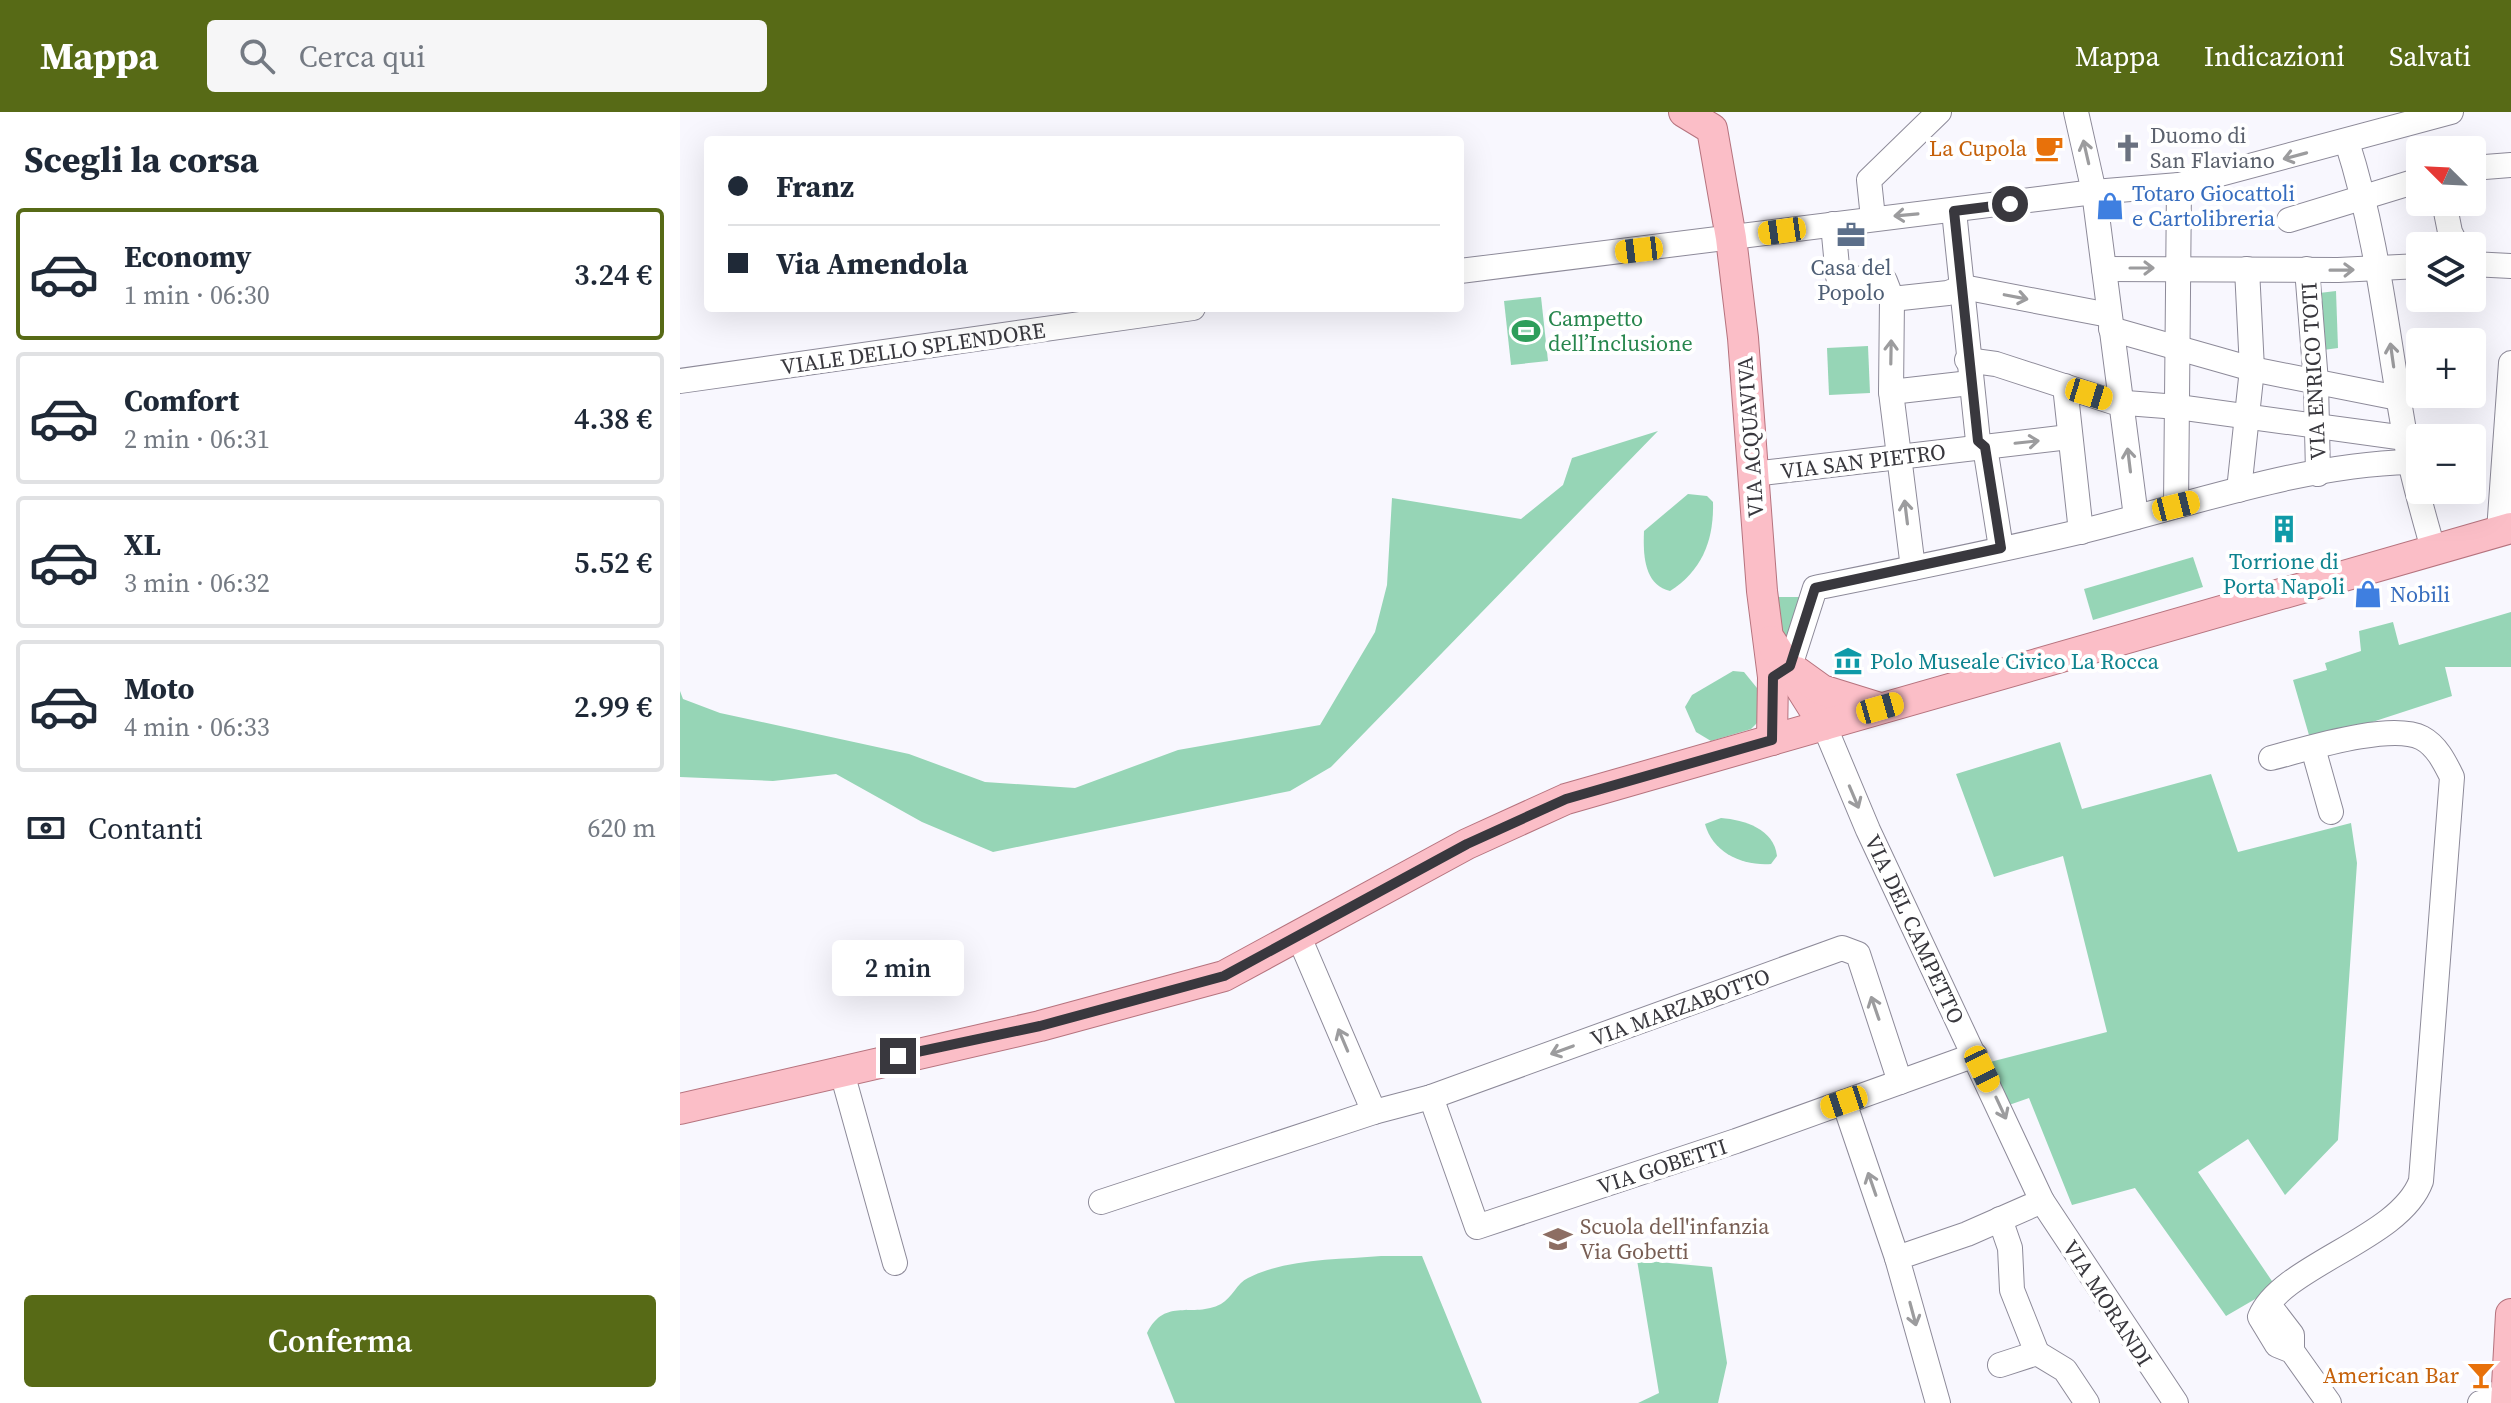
<!DOCTYPE html>
<html lang="it">
<meta charset="utf-8">
<style>
:root{--surface:#fff;--page:#f6f6f7;--text:#1f2937;--muted:#747a83;--line:#e0e1e3;--accent:#576a16}
body{margin:0;font-family:"Source Serif 4",serif;background:var(--page);color:var(--text);height:100vh;display:flex;flex-direction:column;font-size:30px;white-space:nowrap}
*{box-sizing:border-box;margin:0}
p{font-size:26px;color:var(--muted)}
.icon{flex:none;width:44px;height:44px;fill:none;stroke:currentColor;stroke-width:2;stroke-linecap:round;stroke-linejoin:round}
.map{position:relative;flex:1;overflow:hidden}
.panel{display:flex;flex-direction:column;background:var(--surface);width:680px}
.panel>*{flex:none}
.banner{position:absolute;left:24px;top:24px;width:760px;height:176px;border-radius:8px;box-shadow:0 8px 32px #0002;display:grid;align-content:center;height:176px;padding:0 24px;background:var(--surface)}
.needle{width:52px;rotate:294deg}
.controls{position:absolute;left:1726px;top:24px;display:grid;gap:16px}
.controls a{display:grid;place-items:center;width:80px;height:80px;border-radius:8px;background:var(--surface);box-shadow:0 8px 32px #0002;font-size:40px}
.end{position:absolute;width:36px;height:36px;margin:-18px;border:10px solid #39383e;background:#fff;box-shadow:0 0 0 4px #fff}
.from{border-radius:50%}
.bubble{position:absolute;height:56px;border-radius:8px;background:var(--surface);box-shadow:0 8px 32px #0002;font-size:26px;font-weight:600;line-height:56px;text-align:center}
.car{position:absolute;width:24px;height:48px;margin:-24px -12px;border-radius:10px;box-shadow:0 0 6px 2px #0007;background:linear-gradient(#f5c518 24%,#345 0 40%,#f5c518 0 76%,#345 0 86%,#f5c518 0)}
.banner b{display:flex;align-items:center;gap:28px;height:76px;font-size:30px}
.banner b+b{border-top:2px solid var(--line)}
.banner i{width:20px;height:20px;background:var(--text)}
ul{padding:0;list-style:none}
li{display:flex;align-items:center;gap:24px;height:132px;margin:0 16px 12px;padding:0 8px;border:4px solid var(--line);border-radius:8px}
li div{flex:1}
li b{display:block;font-size:30px}
li em{font-style:normal;font-weight:600}
li.on{border-color:var(--accent)}
li>.icon{width:72px;height:72px;stroke-width:1.5}
h2{padding:0 24px;font-size:36px;line-height:96px}
.pay{display:flex;align-items:center;gap:20px;height:88px;padding:0 24px;font-size:30px}
.pay p{margin-inline-start:auto}
.button{display:flex;gap:16px;margin-top:auto;padding:16px 24px}
.button a{flex:1;height:92px;border-radius:8px;background:var(--accent);color:#fff;font-size:32px;font-weight:600;line-height:92px;text-align:center}
header{display:flex;align-items:center;gap:48px;box-sizing:border-box;height:112px;padding:0 40px;background:var(--accent);color:#fff}
header strong{font-size:38px}
nav{display:flex;gap:44px;margin-inline-start:auto;font-size:28px}
.search{width:560px;height:72px;background:var(--page);display:flex;align-items:center;gap:20px;box-sizing:border-box;padding:0 28px;border-radius:8px;color:var(--muted);font-size:30px}
main{display:flex;flex:1;min-height:0}
.map>svg:first-child{display:block}
</style>
<header>
<strong>Mappa</strong>
<div class="search"><svg class="icon" aria-label="search" viewBox="0 0 24 24"><circle cx="10" cy="10" r="6"/><path d="M15 15l6 6"/></svg>Cerca qui</div>
<nav><a>Mappa</a><a>Indicazioni</a><a>Salvati</a></nav>
</header>
<main>
<section class="panel">
<h2>Scegli la corsa</h2>
<ul>
<li class="on"><svg class="icon" aria-label="car" viewBox="0 0 24 24"><path d="M5 17H2v-5l4-1 3-4h7l3 4 3 1v5h-3M9 17h6M6 11h13"/><circle cx="7" cy="17" r="2"/><circle cx="17" cy="17" r="2"/></svg><div><b>Economy</b><p>1 min · 06:30</p></div><em>3.24 €</em></li>
<li><svg class="icon" aria-label="car" viewBox="0 0 24 24"><path d="M5 17H2v-5l4-1 3-4h7l3 4 3 1v5h-3M9 17h6M6 11h13"/><circle cx="7" cy="17" r="2"/><circle cx="17" cy="17" r="2"/></svg><div><b>Comfort</b><p>2 min · 06:31</p></div><em>4.38 €</em></li>
<li><svg class="icon" aria-label="car" viewBox="0 0 24 24"><path d="M5 17H2v-5l4-1 3-4h7l3 4 3 1v5h-3M9 17h6M6 11h13"/><circle cx="7" cy="17" r="2"/><circle cx="17" cy="17" r="2"/></svg><div><b>XL</b><p>3 min · 06:32</p></div><em>5.52 €</em></li>
<li><svg class="icon" aria-label="car" viewBox="0 0 24 24"><path d="M5 17H2v-5l4-1 3-4h7l3 4 3 1v5h-3M9 17h6M6 11h13"/><circle cx="7" cy="17" r="2"/><circle cx="17" cy="17" r="2"/></svg><div><b>Moto</b><p>4 min · 06:33</p></div><em>2.99 €</em></li>
</ul>
<div class="pay"><svg class="icon" aria-label="cash" viewBox="0 0 24 24"><path d="M3 7h18v10H3z"/><circle cx="12" cy="12" r="2"/></svg>Contanti<p>620 m</p></div>
<div class="button"><a>Conferma</a></div>
</section>
<div class="map">
<svg width="1831" height="1291" viewBox="0 0 1831 1291">
<rect width="100%" height="100%" fill="#f8f7fe"/>
<g fill="#96d5b6">
<path d="M1656 179 1658 236 1636 239 1631 182Z"/>
<path d="M861 185 868 249 831 253 824 189Z"/>
<path d="M1188 234 1190 281 1149 283 1147 236Z"/>
<path d="M978 319 651 655 610 679 313 740 242 710 156 662 93 669 0 665V579L3 587 40 601 229 642 305 670 395 676 498 638 640 613 695 520 707 473 712 386 841 407 883 373 892 346Z"/>
<path d="M1008 382 1027 384 1033 390C1034 427 1023 458 990 479 964 473 963 443 964 419Z"/>
<path d="M1513 445 1523 475 1413 508 1404 477Z"/>
<path d="M1094 485H1120L1113 523 1103 528Z"/>
<path d="M1831 500V555H1765L1772 584 1631 630 1613 568 1647 558 1645 551 1681 539 1679 519 1713 510 1719 533Z"/>
<path d="M1053 559 1064 560 1077 576V611L1071 617 1031 629 1016 620 1005 595 1012 583Z"/>
<path d="M1380 630 1402 697 1531 662 1558 740 1671 711 1677 751 1658 1028 1605 1083 1568 1027 1518 1060 1596 1175 1546 1204 1455 1076 1392 1093 1349 986 1329 993 1310 950 1427 920 1383 744 1314 765 1276 662Z"/>
<path d="M1041 706C1065 708 1094 717 1097 744L1091 752C1062 754 1033 741 1025 712Z"/>
<path d="M701 1144H742L802 1291H495L467 1221C486 1184 512 1207 541 1192 552 1186 557 1171 568 1166 608 1146 657 1148 701 1144Z"/>
<path d="M957 1148 1032 1155 1047 1251 1038 1291H958L979 1281Z"/>
</g>
<g fill="none" stroke-linecap="round" stroke-linejoin="round">
<defs>
<g id="minor">
<path d="M1396 0 1414 80 1456 405"/>
<path d="M1667 30C1698 126 1707 225 1725 324 1731 362 1743 400 1753 437"/>
<path d="M1792 56 1831 53"/>
<path d="M1764 90 1770 120 1777 134"/>
<path d="M1274 99 1298 329 1305 335 1321 436"/>
<path d="M1193 106 1189 68 1259 0"/>
<path d="M1609 108 1740 68"/>
<path d="M1153 112 1158 165 1205 169 1212 187 1268 181 1283 175 1429 203"/>
<path d="M1792 152 1831 154"/>
<path d="M1424 157 1658 158 1740 154"/>
<path d="M1627 157 1636 270 1638 362"/>
<path d="M780 159 1414 80 1499 73 1771 0"/>
<path d="M1212 187 1211 280 1233 456"/>
<path d="M1431 217 1572 257 1718 286"/>
<path d="M1287 248 1316 252 1433 290 1498 295 1725 326"/>
<path d="M0 269 513 196"/>
<path d="M1385 274 1401 420"/>
<path d="M1211 280 1290 271"/>
<path d="M1073 362 1389 325"/>
<path d="M1559 378 1572 257 1567 157"/>
<path d="M1496 394 1499 73"/>
<path d="M1819 419 1831 251"/>
<path d="M1098 562 1110 554 1135 476C1224 458 1314 440 1403 419 1510 393 1619 353 1730 350"/>
<path d="M1144 613 1188 718 1362 1089 1287 1122 1217 1146 1258 1291"/>
<path d="M1633 636 1651 700"/>
<path d="M1591 646C1626 637 1711 610 1742 626 1757 634 1765 651 1772 665L1741 1069C1720 1127 1602 1153 1580 1205L1597 1233 1612 1239 1649 1291"/>
<path d="M619 825 694 1000"/>
<path d="M161 957 215 1151"/>
<path d="M751 985 797 1115 1056 1029 1295 943"/>
<path d="M1164 990 1217 1146"/>
<path d="M1362 1089 1496 1291"/>
<path d="M421 1090 694 1000 751 985 1162 836 1178 842 1220 970"/>
<path d="M1320 1107 1330 1136 1332 1178 1357 1241"/>
<path d="M1589 1193 1612 1223V1239"/>
<path d="M1320 1253 1357 1241 1385 1258 1407 1291"/>
<path d="M1800 1291 1826 1284"/>
</g>
<g id="major">
<path d="M1004 0 1032 17 1051 126 1063 226 1082 479 1093 565 1092 628"/>
<path d="M1091 529 1144 613"/>
<path d="M1117 560 1142 578 1200 596"/>
<path d="M0 997 360 914 544 864 787 732 886 687 1831 416"/>
<path d="M1826 1291 1831 1202"/>
</g>
</defs>
<use href="#minor" stroke="#8d8a99" stroke-width="26"/>
<use href="#major" stroke="#b6737e" stroke-width="32"/>
<use href="#minor" stroke="#fff" stroke-width="24"/>
<use href="#major" stroke="#fbbec7" stroke-width="30"/>
</g>
<defs><path id="oneway-shaft" d="M-6 0H5M1.5-3L5.5 0L1.5 3" fill="none" stroke-width="1.6" stroke-linecap="round" stroke-linejoin="round" transform="scale(2)"/></defs>
<g stroke="#9c9c9e">
<use href="#oneway-shaft" transform="translate(1406 40) rotate(-103)"/>
<use href="#oneway-shaft" transform="translate(1615 44) rotate(165)"/>
<use href="#oneway-shaft" transform="translate(1226 103) rotate(175)"/>
<use href="#oneway-shaft" transform="translate(1462 156)"/>
<use href="#oneway-shaft" transform="translate(1662 158) rotate(-1)"/>
<use href="#oneway-shaft" transform="translate(1336 185) rotate(11)"/>
<use href="#oneway-shaft" transform="translate(1211 240) rotate(-89)"/>
<use href="#oneway-shaft" transform="translate(1712 243) rotate(-98)"/>
<use href="#oneway-shaft" transform="translate(1347 330) rotate(-6)"/>
<use href="#oneway-shaft" transform="translate(1449 348) rotate(-97)"/>
<use href="#oneway-shaft" transform="translate(1226 400) rotate(-97)"/>
<use href="#oneway-shaft" transform="translate(1174 685) rotate(67)"/>
<use href="#oneway-shaft" transform="translate(1195 896) rotate(-109)"/>
<use href="#oneway-shaft" transform="translate(663 928) rotate(-113)"/>
<use href="#oneway-shaft" transform="translate(882 938) rotate(160)"/>
<use href="#oneway-shaft" transform="translate(1321 996) rotate(65)"/>
<use href="#oneway-shaft" transform="translate(1192 1072) rotate(-109)"/>
<use href="#oneway-shaft" transform="translate(1233 1202) rotate(75)"/>
</g>
<g fill="none" stroke-linecap="round" stroke-linejoin="round">
<path stroke="#39383e" stroke-width="10" d="M218 944 360 914 544 864 787 732 886 687 1092 628 1093 565 1110 554 1135 476 1321 436 1305 335 1298 329 1274 99 1330 92"/>
</g>
<defs>
<symbol id="cafe-bare" viewBox="-9 -9 18 18"><path d="M-5.5-4.5H6V0H3Q3 3.5 0 3.5H-2.5Q-5.5 3.5-5.5 0ZM3-3.2v2h1.7v-2ZM-6 4.5H4V6H-6Z" fill="#e8710a" stroke="#fff" stroke-width="2.5" paint-order="stroke"/></symbol>
<symbol id="church-bare" viewBox="-9 -9 18 18"><path d="M-1.2-6h2.4v3.5h3.3v2.4h-3.3V6h-2.4V-.1h-3.3v-2.4h3.3Z" fill="#6b7280" stroke="#fff" stroke-width="2.5" paint-order="stroke"/></symbol>
<symbol id="shop-bare" viewBox="-9 -9 18 18"><path d="M-5-2.5h2.3a2.7 3.5 0 0 1 5.4 0H5L5.5 6h-11ZM-1.5-2.5h3a1.5 2.3 0 0 0-3 0Z" fill="#3f7fe0" stroke="#fff" stroke-width="2.5" paint-order="stroke"/></symbol>
<symbol id="office-bare" viewBox="-9 -9 18 18"><path d="M-6-3h4V-5.5h4V-3h4V5H-6ZM-1-4.5V-3h2v-1.5ZM-6 0V1H6V0Z" fill="#5c6f8a" stroke="#fff" stroke-width="2.5" paint-order="stroke"/></symbol>
<symbol id="stadium-bare" viewBox="-9 -9 18 18"><path d="M0-5a6.5 5 0 1 0 0 10a6.5 5 0 1 0 0-10ZM-3.5-1.8h7v3.6h-7Z" fill="#2e9e5b" stroke="#fff" stroke-width="2.5" paint-order="stroke"/></symbol>
<symbol id="building-bare" viewBox="-9 -9 18 18"><path d="M-4-6H4V6H1V3H-1V6H-4ZM-2.5-4.3h1.7v1.8h-1.7ZM.8-4.3h1.7v1.8H.8ZM-2.5-1h1.7V.8h-1.7ZM.8-1h1.7V.8H.8Z" fill="#0f9aa8" stroke="#fff" stroke-width="2.5" paint-order="stroke"/></symbol>
<symbol id="museum-bare" viewBox="-9 -9 18 18"><path d="M0-6L6-3V-2H-6V-3ZM-5-1h2V3h-2ZM-1-1h2V3h-2ZM3-1h2V3H3ZM-6 4H6V6H-6Z" fill="#0f9aa8" stroke="#fff" stroke-width="2.5" paint-order="stroke"/></symbol>
<symbol id="school-bare" viewBox="-9 -9 18 18"><path d="M0-5L7-2L0 1L-7-2ZM-4 1L0 2.5L4 1V4Q0 6-4 4Z" fill="#8d6e63" stroke="#fff" stroke-width="2.5" paint-order="stroke"/></symbol>
<symbol id="bar-bare" viewBox="-9 -9 18 18"><path d="M-6-5H6L.8 .8V4.5H3.5V6h-7V4.5H-.8V.8Z" fill="#e8710a" stroke="#fff" stroke-width="2.5" paint-order="stroke"/></symbol>
</defs>
<g fill-rule="evenodd">
<use href="#cafe-bare" x="1349" y="16" width="40" height="40"/>
<use href="#church-bare" x="1428" y="16" width="40" height="40"/>
<use href="#shop-bare" x="1410" y="74" width="40" height="40"/>
<use href="#office-bare" x="1151" y="103" width="40" height="40"/>
<use href="#stadium-bare" x="826" y="199" width="40" height="40"/>
<use href="#building-bare" x="1584" y="397" width="40" height="40"/>
<use href="#shop-bare" x="1668" y="462" width="40" height="40"/>
<use href="#museum-bare" x="1148" y="529" width="40" height="40"/>
<use href="#school-bare" x="858" y="1107" width="40" height="40"/>
<use href="#bar-bare" x="1781" y="1243" width="40" height="40"/>
</g>
<g text-anchor="middle" stroke-width="8" stroke-linejoin="round" paint-order="stroke">
<g font-size="22" fill="#5b616d" stroke="#fff" text-anchor="start">
<text x="1470" y="31">Duomo di<tspan x="1470" dy="25">San Flaviano</tspan></text>
</g>
<g font-size="22" fill="#c56008" stroke="#fff" text-anchor="end">
<text x="1347" y="44">La Cupola</text>
<text x="1779" y="1271">American Bar</text>
</g>
<g font-size="22" fill="#366cbe" stroke="#fff" text-anchor="start">
<text x="1452" y="89">Totaro Giocattoli<tspan x="1452" dy="25">e Cartolibreria</tspan></text>
<text x="1710" y="490">Nobili</text>
</g>
<g font-size="22" fill="#4e5e75" stroke="#fff">
<text x="1171" y="163">Casa del<tspan x="1171" dy="25">Popolo</tspan></text>
</g>
<g font-size="22" fill="#27864d" stroke="#fff" text-anchor="start">
<text x="868" y="214">Campetto<tspan x="868" dy="25">dell’Inclusione</tspan></text>
</g>
<g font-size="22" fill="#39383e" stroke="#fff">
<text transform="translate(233 236) rotate(-8)" y="8">VIALE DELLO SPLENDORE</text>
<text transform="translate(1633 259) rotate(-93)" y="8">VIA ENRICO TOTI</text>
<text transform="translate(1070 325) rotate(-94)" y="8">VIA ACQUAVIVA</text>
<text transform="translate(1183 349) rotate(-7)" y="8">VIA SAN PIETRO</text>
<text transform="translate(1235 817) rotate(65)" y="8">VIA DEL CAMPETTO</text>
<text transform="translate(1000 895) rotate(-20)" y="8">VIA MARZABOTTO</text>
<text transform="translate(982 1054) rotate(-18)" y="8">VIA GOBETTI</text>
<text transform="translate(1428 1191) rotate(57)" y="8">VIA MORANDI</text>
</g>
<g font-size="22" fill="#0d838f" stroke="#fff">
<text x="1604" y="457">Torrione di<tspan x="1604" dy="25">Porta Napoli</tspan></text>
<text x="1190" y="557" text-anchor="start">Polo Museale Civico La Rocca</text>
</g>
<g font-size="22" fill="#785e54" stroke="#fff" text-anchor="start">
<text x="900" y="1122">Scuola dell'infanzia<tspan x="900" dy="25">Via Gobetti</tspan></text>
</g>
</g>
</svg>
<div class="controls">
<a><svg class="needle" viewBox="-14 -14 28 28"><path d="M0-13l5 13h-10z" fill="#e53935"/><path d="M0 13l5-13h-10z" fill="#747a83"/></svg></a>
<a><svg class="icon" aria-label="layers" viewBox="0 0 24 24"><path d="M12 4l9 5-9 5-9-5zM3 14l9 5 9-5"/></svg></a>
<a>+</a>
<a>−</a>
</div>
<i class="end from" style="left:1330px;top:92px"></i>
<i class="end" style="left:218px;top:944px"></i>
<div class="bubble" style="left:152px;top:828px;width:132px">2 min</div>
<i class="car" style="left:1102px;top:119px;rotate:262deg"></i>
<i class="car" style="left:959px;top:138px;rotate:263deg"></i>
<i class="car" style="left:1409px;top:282px;rotate:107deg"></i>
<i class="car" style="left:1496px;top:394px;rotate:76deg"></i>
<i class="car" style="left:1200px;top:596px;rotate:74deg"></i>
<i class="car" style="left:1302px;top:957px;rotate:154deg"></i>
<i class="car" style="left:1164px;top:990px;rotate:251deg"></i>
<div class="banner">
<b><i class="from"></i>Franz</b>
<b><i></i>Via Amendola</b>
</div>
</div>
</main>
